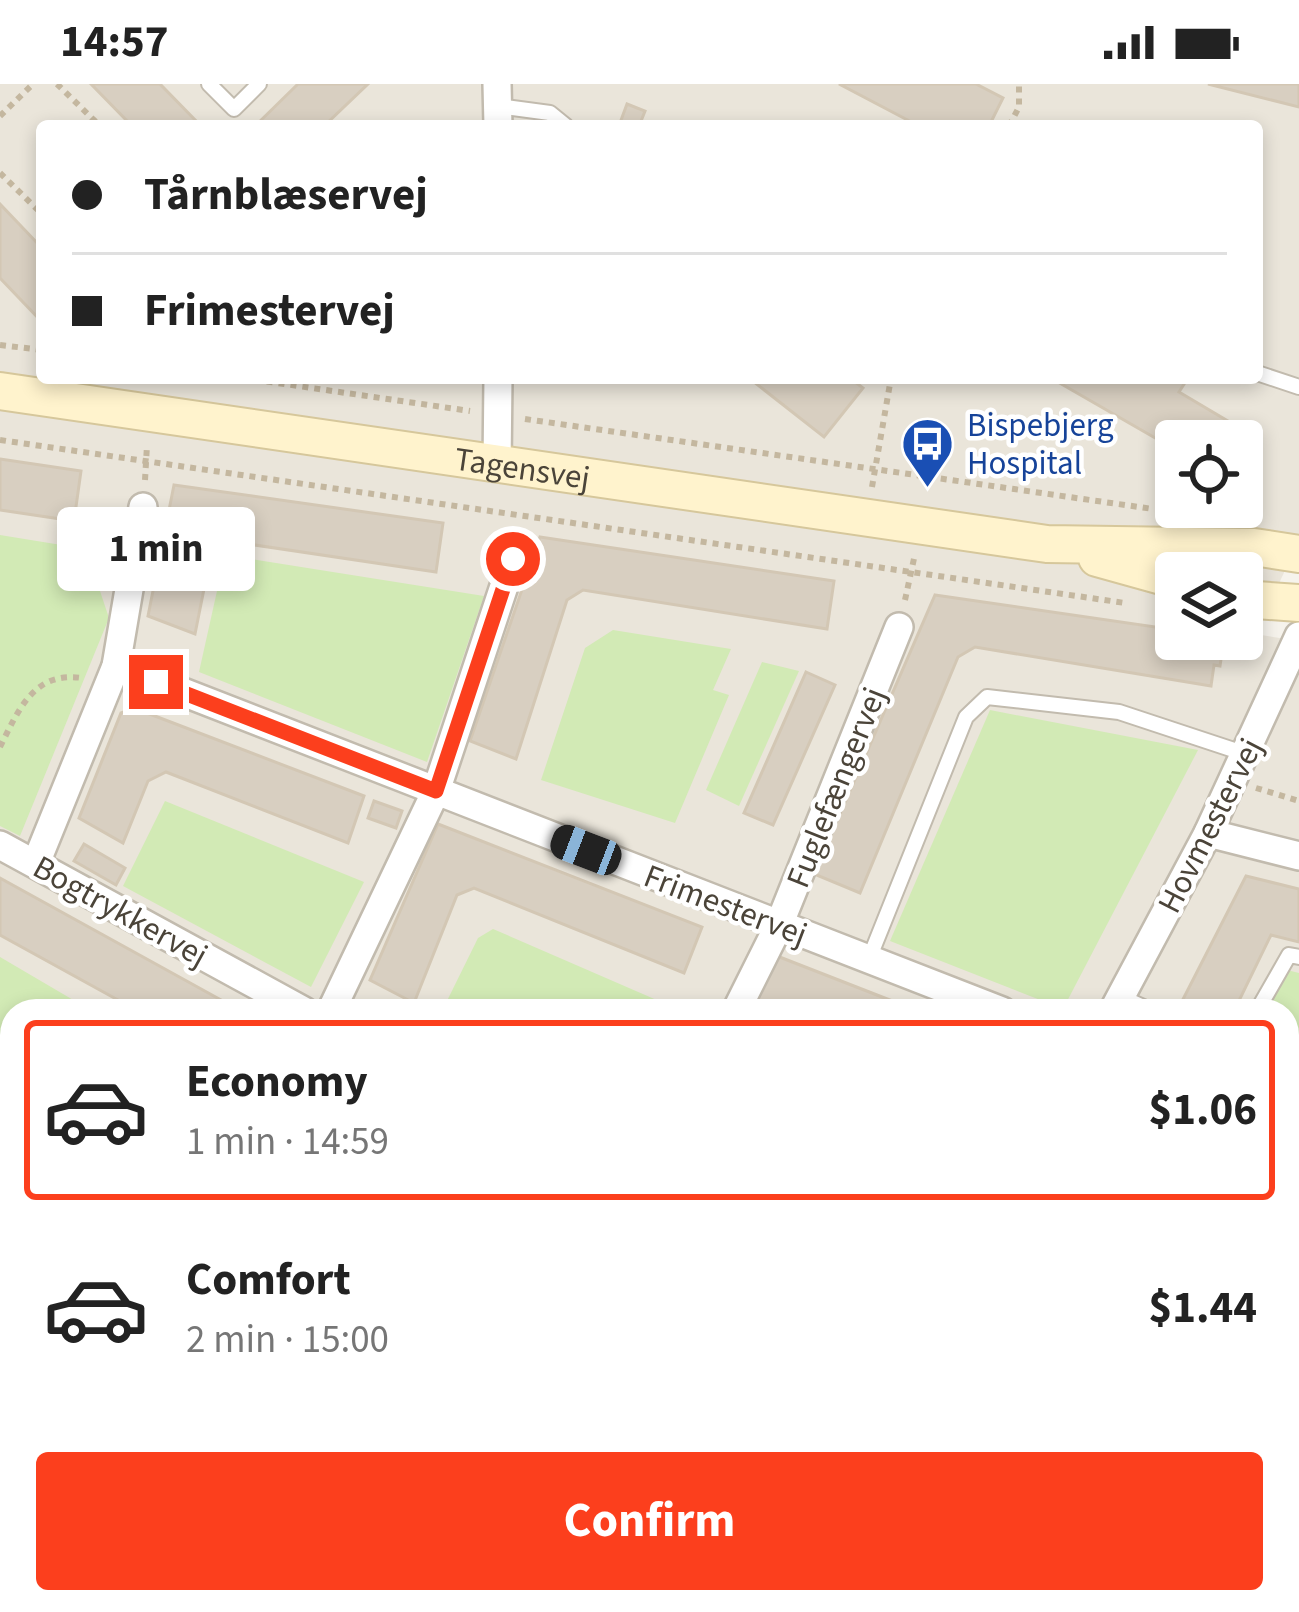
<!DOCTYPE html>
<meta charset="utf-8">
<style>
:root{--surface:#fff;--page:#f6f6f6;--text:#222;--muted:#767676;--line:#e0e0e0;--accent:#fc3f1d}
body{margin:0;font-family:"Source Sans 3",sans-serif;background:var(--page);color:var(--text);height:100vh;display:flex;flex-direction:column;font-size:45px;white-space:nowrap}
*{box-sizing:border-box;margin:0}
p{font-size:39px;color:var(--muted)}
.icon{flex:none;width:66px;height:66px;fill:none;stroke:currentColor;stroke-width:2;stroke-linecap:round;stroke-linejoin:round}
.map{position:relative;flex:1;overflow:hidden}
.sheet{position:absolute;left:0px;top:915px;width:1299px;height:615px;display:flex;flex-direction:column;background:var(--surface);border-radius:36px 36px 0 0;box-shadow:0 6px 18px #0003}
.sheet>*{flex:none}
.top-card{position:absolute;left:36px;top:36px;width:1227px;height:264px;border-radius:12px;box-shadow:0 6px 18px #0003;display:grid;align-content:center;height:264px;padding:0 36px;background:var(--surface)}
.fabs{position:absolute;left:1155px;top:336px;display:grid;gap:24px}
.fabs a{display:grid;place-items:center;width:108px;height:108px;border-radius:12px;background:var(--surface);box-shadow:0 6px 18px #0003;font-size:60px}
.end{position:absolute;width:54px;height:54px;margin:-27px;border:15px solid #fc3f1d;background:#fff;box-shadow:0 0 0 6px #fff}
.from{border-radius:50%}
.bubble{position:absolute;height:84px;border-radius:12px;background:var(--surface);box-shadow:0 6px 18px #0003;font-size:39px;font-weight:700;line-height:84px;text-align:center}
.car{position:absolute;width:36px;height:72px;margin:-36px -18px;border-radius:15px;box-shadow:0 0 9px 3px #0007;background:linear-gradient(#222 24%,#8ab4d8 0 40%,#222 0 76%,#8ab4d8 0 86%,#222 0)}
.top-card b{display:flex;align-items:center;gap:42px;height:114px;font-size:45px}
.top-card b+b{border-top:3px solid var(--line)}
.top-card i{width:30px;height:30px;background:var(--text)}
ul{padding:21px 0 0;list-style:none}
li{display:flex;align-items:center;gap:36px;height:180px;margin:0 24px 18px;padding:0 12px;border:6px solid transparent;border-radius:12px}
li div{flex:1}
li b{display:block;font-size:45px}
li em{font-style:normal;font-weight:700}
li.on{border-color:var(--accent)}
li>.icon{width:108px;height:108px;stroke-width:1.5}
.button{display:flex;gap:24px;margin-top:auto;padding:24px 36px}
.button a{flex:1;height:138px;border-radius:12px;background:var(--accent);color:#fff;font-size:48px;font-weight:700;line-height:138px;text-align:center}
.status{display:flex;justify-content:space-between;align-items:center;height:84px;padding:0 60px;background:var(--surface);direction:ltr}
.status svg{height:33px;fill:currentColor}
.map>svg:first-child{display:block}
</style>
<div class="status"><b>14:57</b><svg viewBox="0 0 49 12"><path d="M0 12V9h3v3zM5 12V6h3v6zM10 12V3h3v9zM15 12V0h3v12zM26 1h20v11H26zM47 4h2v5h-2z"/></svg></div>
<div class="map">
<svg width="1299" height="1528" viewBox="0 0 1299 1528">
<rect width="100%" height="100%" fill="#f6f3ec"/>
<path fill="#eae5da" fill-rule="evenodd" d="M0 0H1299V457L1255 550 1299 557V1528H0ZM42 42H1257V294H42ZM1176 357H1242V423H1176ZM1176 489H1242V555H1176ZM12 927H1287V1518H12Z"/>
<path fill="#efe8d6" d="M1287 1458 1299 1465V1528H801L808 1518H1287Z"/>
<g fill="#d2eab5">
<path d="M0 451 86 465 109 534 20 752 0 742Z"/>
<path d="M225 471 484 512 427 678 199 588Z"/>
<path d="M613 546 731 565 713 606 729 611 675 739 541 696 585 564Z"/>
<path d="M762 578 799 587 739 722 706 706Z"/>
<path d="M990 626 1198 666 1063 925 890 857Z"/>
<path d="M165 717 364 798 311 903 123 802Z"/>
<path d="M493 845 659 917 654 927H442L478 854Z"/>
<path d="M0 873 92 927H12V1083L0 1075Z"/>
<path d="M1287 886 1299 889V1013L1287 1008V927H1267Z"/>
<path d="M1287 1139 1299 1144V1260L1287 1253Z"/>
<path d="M252 1518H350L365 1528H245Z"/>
</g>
<g fill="#d8cfc1" stroke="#d3c7b4" stroke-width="3">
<path d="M91 0H160L201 42H132Z"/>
<path d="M298 0H368L324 42H255Z"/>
<path d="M839 0H976L1003 14 989 42H919Z"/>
<path d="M1208 0H1299V23Z"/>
<path d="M627 20 645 27 639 42 620 39Z"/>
<path d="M0 120 42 164V238L0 194Z"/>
<path d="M749 294H850L863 304 824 353Z"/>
<path d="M1051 294H1188L1179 308 1255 353 1242 376V357H1176V366Z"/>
<path d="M0 375 81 387 74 437 0 426Z"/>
<path d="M174 401 443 439 436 488 228 457 211 470 195 550 148 532Z"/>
<path d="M540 453 834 497 827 545 583 506 567 516 516 675 470 657Z"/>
<path d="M935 511 1176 546V555H1224L1220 582 1214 581 1211 602 975 563 958 573 860 809 814 790Z"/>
<path d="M806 588 835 601 773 741 744 729Z"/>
<path d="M134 624 364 712 348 759 166 688 148 697 123 759 79 734 121 629Z"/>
<path d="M374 717 402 727 396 744 368 734Z"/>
<path d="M438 740 702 843 684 889 474 804 457 811 414 919 370 896Z"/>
<path d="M84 760 125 784 116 801 74 777Z"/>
<path d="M1246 792 1299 805V858L1271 851 1234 927H1177Z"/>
<path d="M0 794 241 927H138L0 851Z"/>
<path d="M777 872 918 927H751Z"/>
<path d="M1287 1056 1299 1061V1121L1287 1116Z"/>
<path d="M0 1116 12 1124V1193L0 1185Z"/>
<path d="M1299 1352V1407L1287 1401V1374Z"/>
<path d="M3 1357 12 1360V1484L0 1476Z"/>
<path d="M121 1518H194L187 1528H114Z"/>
<path d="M502 1518H606L621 1528H517Z"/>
<path d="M811 1518H1035L1029 1528H804Z"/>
<path d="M1256 1518 1268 1528H1225L1211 1520Z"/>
</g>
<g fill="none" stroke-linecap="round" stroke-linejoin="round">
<defs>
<g id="lane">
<path d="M209 0 234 25 259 0"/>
<path d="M498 22 550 29 566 42"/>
<path d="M1257 289 1299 303"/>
<path d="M869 875 966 633 987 613 1119 628 1246 670"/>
<path d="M1121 913 1152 927"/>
<path d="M1257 927 1289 871 1299 873"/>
<path d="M1287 1303 1299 1310"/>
<path d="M0 1494 12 1503"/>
<path d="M34 1518 48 1528"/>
<path d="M238 1528 245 1518"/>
</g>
<g id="street">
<path d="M497 0 498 42"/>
<path d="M497 382 498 294"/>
<path d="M116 582 1002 927"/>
<path d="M1208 749 1299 772"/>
<path d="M0 761 304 927"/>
<path d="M36 779 116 582 143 423"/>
<path d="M331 927 436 707 513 475"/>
<path d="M736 927 779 841 899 543"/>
<path d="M1113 927 1208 749 1299 552"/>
<path d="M1287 1038 1299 1043"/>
<path d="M0 1253 12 1261"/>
<path d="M1287 1435 1299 1442"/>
<path d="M399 1518 414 1528"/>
<path d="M95 1528 102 1518"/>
<path d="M755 1528 762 1518"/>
</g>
<g id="secondary">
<path id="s1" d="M0 307 1047 460 1254 463 1299 470"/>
<path d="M1097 474 1176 496"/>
<path d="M1242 515 1299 519"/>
</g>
</defs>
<use href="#lane" stroke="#c2bbae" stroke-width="18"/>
<use href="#street" stroke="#c2bbae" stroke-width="32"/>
<use href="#secondary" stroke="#d6c79b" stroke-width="40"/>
<g stroke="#c4b79f" stroke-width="6" stroke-dasharray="6 6" stroke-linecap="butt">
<path d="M57 0 100 42"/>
<path d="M0 32 33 0"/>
<path d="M1009 42 1019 23V0"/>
<path d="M0 89 42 130"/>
<path d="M0 261 42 266"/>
<path d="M243 294 470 327"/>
<path d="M525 335 1153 425"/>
<path d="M0 356 1125 519"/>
<path d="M145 396 147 361"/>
<path d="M872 403 891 294"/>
<path d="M905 516 915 470"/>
<path d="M0 663C19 625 34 587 82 594"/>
<path d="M1256 704 1299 717"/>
</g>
<use href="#lane" stroke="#fff" stroke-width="14"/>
<use href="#street" stroke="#fff" stroke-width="27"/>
<use href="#secondary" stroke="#fff3cd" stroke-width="36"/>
</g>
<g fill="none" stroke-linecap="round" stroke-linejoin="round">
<path stroke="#fc3f1d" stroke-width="15" d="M156 598 436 707 513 475"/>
</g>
<defs>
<symbol id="bus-pin" viewBox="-11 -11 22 30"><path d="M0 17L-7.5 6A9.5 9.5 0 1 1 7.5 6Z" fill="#1a4fb4" stroke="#fff"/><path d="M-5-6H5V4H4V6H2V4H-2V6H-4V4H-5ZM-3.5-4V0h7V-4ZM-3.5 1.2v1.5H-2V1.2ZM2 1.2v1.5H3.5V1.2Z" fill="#fff"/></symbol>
</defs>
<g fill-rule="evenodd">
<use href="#bus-pin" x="898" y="330" width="59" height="81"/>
</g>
<g text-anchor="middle" stroke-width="9" stroke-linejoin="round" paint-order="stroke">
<g font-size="33" fill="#164399" stroke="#fff" text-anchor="start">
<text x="967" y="352">Bispebjerg<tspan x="967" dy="38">Hospital</tspan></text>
</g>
<g font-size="33" fill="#4b4439" stroke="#fff">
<text dy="12" stroke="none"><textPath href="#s1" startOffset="528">Tagensvej</textPath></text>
<text transform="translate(835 703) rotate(-68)" y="12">Fuglefængervej</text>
<text transform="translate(1209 741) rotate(-63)" y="12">Hovmestervej</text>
<text transform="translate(726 820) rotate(21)" y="12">Frimestervej</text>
<text transform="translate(121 826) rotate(29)" y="12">Bogtrykkervej</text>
</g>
</g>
</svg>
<div class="fabs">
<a><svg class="icon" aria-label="locate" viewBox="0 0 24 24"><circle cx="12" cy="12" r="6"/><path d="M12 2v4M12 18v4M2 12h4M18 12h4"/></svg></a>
<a><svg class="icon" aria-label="layers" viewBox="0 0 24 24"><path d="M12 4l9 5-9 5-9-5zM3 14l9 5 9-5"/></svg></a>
</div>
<i class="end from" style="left:513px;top:475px"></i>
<i class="end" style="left:156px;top:598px"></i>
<div class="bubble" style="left:57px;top:423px;width:198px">1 min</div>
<i class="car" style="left:586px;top:766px;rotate:291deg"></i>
<div class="top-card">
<b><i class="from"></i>Tårnblæservej</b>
<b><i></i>Frimestervej</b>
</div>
<section class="sheet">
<ul>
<li class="on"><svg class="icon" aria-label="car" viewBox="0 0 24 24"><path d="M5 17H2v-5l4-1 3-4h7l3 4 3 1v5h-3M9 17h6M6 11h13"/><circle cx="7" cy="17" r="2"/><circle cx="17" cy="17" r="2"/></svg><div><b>Economy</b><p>1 min · 14:59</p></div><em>$1.06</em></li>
<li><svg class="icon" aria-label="car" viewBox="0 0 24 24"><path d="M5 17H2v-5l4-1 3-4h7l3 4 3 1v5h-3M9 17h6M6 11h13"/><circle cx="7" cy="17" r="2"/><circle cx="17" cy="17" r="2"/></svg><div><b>Comfort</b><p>2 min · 15:00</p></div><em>$1.44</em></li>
</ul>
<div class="button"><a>Confirm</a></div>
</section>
</div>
